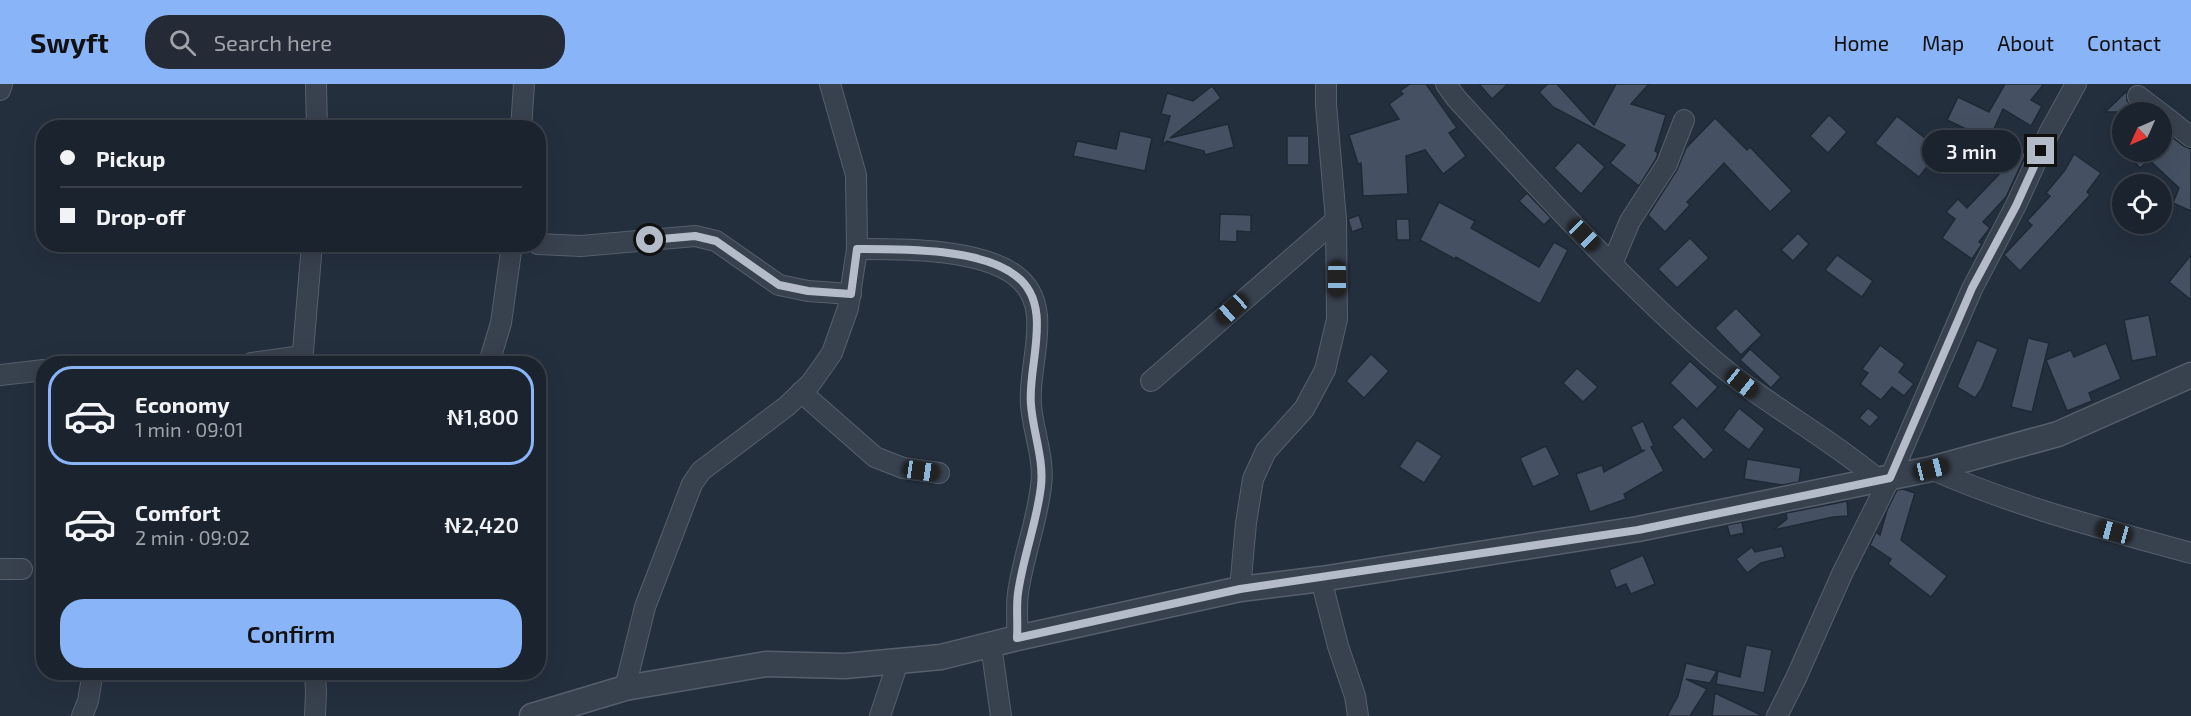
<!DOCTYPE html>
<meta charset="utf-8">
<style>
:root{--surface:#1b232e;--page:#242b36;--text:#f1f3f6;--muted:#a0a4aa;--line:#39404a;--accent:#8ab4f8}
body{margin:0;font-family:"Exo 2",sans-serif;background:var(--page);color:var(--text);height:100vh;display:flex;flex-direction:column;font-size:22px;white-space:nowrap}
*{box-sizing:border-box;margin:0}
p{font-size:20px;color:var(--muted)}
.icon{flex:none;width:33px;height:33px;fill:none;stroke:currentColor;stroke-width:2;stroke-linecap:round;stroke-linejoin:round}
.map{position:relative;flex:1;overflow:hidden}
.sheet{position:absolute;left:36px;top:272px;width:510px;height:324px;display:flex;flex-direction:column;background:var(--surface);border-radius:24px;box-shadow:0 6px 24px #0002,0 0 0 2px var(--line)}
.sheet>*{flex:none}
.banner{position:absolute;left:36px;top:36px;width:510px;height:132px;border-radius:24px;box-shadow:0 6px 24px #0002,0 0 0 2px var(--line);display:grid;align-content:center;height:132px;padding:0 24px;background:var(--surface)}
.needle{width:39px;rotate:225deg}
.controls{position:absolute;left:2112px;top:18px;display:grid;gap:12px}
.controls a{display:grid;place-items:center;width:60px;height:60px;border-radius:50%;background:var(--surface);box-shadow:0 6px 24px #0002,0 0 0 2px var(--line);font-size:30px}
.end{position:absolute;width:27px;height:27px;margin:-14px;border:8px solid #b4bcc9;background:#111;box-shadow:0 0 0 3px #111}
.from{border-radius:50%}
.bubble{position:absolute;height:42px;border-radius:21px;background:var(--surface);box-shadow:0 6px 24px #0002,0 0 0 2px var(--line);font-size:20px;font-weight:600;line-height:42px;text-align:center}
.car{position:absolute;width:18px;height:36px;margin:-18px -9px;border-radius:8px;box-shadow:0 0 4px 2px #0007;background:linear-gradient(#222 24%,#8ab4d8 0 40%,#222 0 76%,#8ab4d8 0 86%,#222 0)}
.banner b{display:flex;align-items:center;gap:21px;height:57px;font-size:22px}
.banner b+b{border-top:2px solid var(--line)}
.banner i{width:15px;height:15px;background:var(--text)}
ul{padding:10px 0 0;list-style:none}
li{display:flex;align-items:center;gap:18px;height:99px;margin:0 12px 9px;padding:0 12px;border:3px solid transparent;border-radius:24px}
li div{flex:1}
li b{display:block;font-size:22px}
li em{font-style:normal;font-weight:600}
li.active{border-color:var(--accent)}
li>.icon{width:54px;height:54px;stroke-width:1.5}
.cta{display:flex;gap:12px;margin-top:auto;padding:12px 24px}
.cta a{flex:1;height:69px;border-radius:24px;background:var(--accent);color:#111;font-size:24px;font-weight:600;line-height:69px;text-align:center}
header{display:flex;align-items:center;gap:36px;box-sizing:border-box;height:84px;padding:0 30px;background:var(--accent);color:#111}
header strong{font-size:28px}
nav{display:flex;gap:33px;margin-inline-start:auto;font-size:21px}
.search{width:420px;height:54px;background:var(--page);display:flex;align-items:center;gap:15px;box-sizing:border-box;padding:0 21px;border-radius:24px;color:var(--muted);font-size:22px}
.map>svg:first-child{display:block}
</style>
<header>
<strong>Swyft</strong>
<div class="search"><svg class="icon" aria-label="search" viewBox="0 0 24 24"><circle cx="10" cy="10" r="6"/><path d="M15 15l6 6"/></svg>Search here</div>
<nav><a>Home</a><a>Map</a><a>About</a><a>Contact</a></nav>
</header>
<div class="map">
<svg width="2191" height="632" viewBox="0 0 2191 632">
<rect width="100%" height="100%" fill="#242f3e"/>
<g fill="#455162" stroke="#1f2835" stroke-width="1.5">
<path d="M1410 0H1426L1457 44 1449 49 1466 72 1443 90 1425 66 1406 72 1408 110 1363 112 1361 79 1358 80 1349 51 1399 35 1389 20 1403 10 1400 7Z"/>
<path d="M1479 0H1508L1492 15Z"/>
<path d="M1548 0H1557L1594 41 1616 0H1649L1631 20 1666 31 1655 67 1658 69 1656 75 1639 102 1610 79 1625 61 1553 23 1539 8Z"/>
<path d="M2005 0H2044L2031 16 2042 22 2031 42 2003 25 1989 56 1947 36 1958 13 1989 28Z"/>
<path d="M1212 2 1221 14 1170 54 1228 40 1234 63 1205 71 1204 67 1167 57 1162 61 1170 32 1161 30 1167 9 1193 17Z"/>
<path d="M2127 7V17L2140 28H2105Z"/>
<path d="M1829 31 1847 48 1828 69 1810 52Z"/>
<path d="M1897 32 1940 66 1919 93 1875 59Z"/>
<path d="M1715 34 1747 66 1750 63 1792 107 1770 128 1724 79 1687 118 1690 121 1665 148 1648 131 1677 86 1686 64Z"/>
<path d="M1120 47 1152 54 1145 87 1073 72 1077 57 1116 65Z"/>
<path d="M2165 48 2184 62 2191 65V127L2173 119 2179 104 2149 76 2140 84 2126 68H2162V52Z"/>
<rect x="1287" y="52" width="22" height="29"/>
<path d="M1578 58 1605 83 1581 110 1554 84Z"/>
<path d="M2015 63 2026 70 2006 113 1983 138 1990 144 1979 158 1982 160 1972 175 1942 154 1955 135 1946 128 1958 115 1967 124 2001 88Z"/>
<path d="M2074 70 2101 89 2087 108 2090 111 2020 187 2004 171 2032 141 2027 137 2050 112 2046 109 2065 86Z"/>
<path d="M1527 109 1551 134 1544 141 1519 117Z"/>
<path d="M1439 118 1475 137 1471 144 1539 183 1554 158 1568 166 1540 220 1456 173 1455 175 1420 156Z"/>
<path d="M1220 130 1251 131V148L1237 147V158L1219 157Z"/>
<path d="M1359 131 1363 144 1352 148 1348 135Z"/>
<path d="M1396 135H1409L1410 156H1397Z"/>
<path d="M1798 149 1809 160 1793 177 1781 166Z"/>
<path d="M1690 154 1709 174 1677 204 1658 185Z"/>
<path d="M1837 171 1873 197 1862 213 1825 186Z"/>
<path d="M2191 171V216L2169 198Z"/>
<path d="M1736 224 1762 251 1741 271 1715 244Z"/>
<path d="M2149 231 2157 272 2132 277 2124 236Z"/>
<path d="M2028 254 2049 259 2032 328 2011 323Z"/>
<path d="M1977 256 1998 265 1982 304 1975 314 1957 303Z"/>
<path d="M2106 259 2121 295 2089 309 2092 317 2067 327 2046 276 2071 266 2074 273Z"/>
<path d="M1880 261 1905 280 1899 288 1914 300 1904 312 1892 303 1881 316 1860 300 1868 289 1862 285Z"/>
<path d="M1750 265 1781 293 1771 304 1740 276Z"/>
<path d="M1371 270 1389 287 1364 314 1346 297Z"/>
<path d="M1690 277 1718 303 1697 325 1670 299Z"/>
<path d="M1577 284 1598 303 1583 318 1563 299Z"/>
<path d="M1739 324 1765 345 1749 366 1723 346Z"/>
<path d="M1868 324 1879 333 1870 343 1859 334Z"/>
<path d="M1683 333 1714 366 1704 376 1672 343Z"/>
<path d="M1643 337 1654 362 1651 363 1664 387 1624 410 1626 415 1590 428 1576 390 1602 381 1604 388 1645 366 1642 367 1631 343Z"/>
<path d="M1417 356 1442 372 1424 399 1399 383Z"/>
<path d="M1546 362 1560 391 1533 403 1520 374Z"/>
<path d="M1747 375 1801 384 1799 398 1782 401 1744 395Z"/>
<path d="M1903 405 1915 409 1901 456 1947 492 1931 513 1888 480 1891 475 1870 461 1876 448 1880 451 1887 426 1897 406Z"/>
<path d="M1847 417 1848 432 1833 433 1773 446 1787 435 1786 429Z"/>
<path d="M1742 438 1744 449 1730 452 1727 441Z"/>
<path d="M1782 462 1785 473 1761 479 1747 489 1736 475 1752 463 1755 468Z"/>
<path d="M1643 471 1655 500 1631 510 1626 500 1616 504 1609 486Z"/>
<path d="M1746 561 1772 566 1764 609 1716 600 1718 587 1740 593Z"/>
<path d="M1686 579 1717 587 1710 599 1686 595 1707 605 1690 632H1667L1678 612Z"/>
<path d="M1715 609 1763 632H1712Z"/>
</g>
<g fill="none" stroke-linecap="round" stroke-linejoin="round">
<defs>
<g id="minor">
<path d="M316 0 317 44"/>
<path d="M1446 0 1456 14C1537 103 1619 193 1710 273 1763 319 1826 351 1879 396"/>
<path d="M0 6 2 0"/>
<path d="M2138 12 2159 28"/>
<path d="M2162 30 2191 53"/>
<path d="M521 44 524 0"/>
<path d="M538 160 581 162 695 152 716 157 779 201 808 207 851 210"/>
<path d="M857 165C901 165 980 164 1016 192 1056 222 1027 281 1031 321 1033 348 1045 375 1041 402 1037 438 1023 473 1018 509 1016 523 1018 539 1017 554"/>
<path d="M1612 180 1630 137 1667 80 1684 36"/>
<path d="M252 279 302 272"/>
<path d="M302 279 312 160"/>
<path d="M489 279 501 239 512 160"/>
<path d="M0 291 44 286"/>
<path d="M1151 297 1336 136"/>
<path d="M801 308 875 373 903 384 939 389"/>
<path d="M1931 385C2014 422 2104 445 2191 469"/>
<path d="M0 485H22"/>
<path d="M1321 495 1338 562 1355 612 1358 632"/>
<path d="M1240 505 1246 439 1253 395 1266 367 1304 325 1325 286 1337 235 1336 136 1326 21V0"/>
<path d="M991 561 1001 632"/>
<path d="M315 588 316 609 315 632"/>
<path d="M625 604 645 523 692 400 701 387 787 322 811 299 832 269 848 224 857 165 856 91 830 0"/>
<path d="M82 632 88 617 93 588"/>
<path d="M880 632 898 578"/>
<path d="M1777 632 1796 594 1842 490 1890 394 1972 205 2016 121 2049 49 2076 0"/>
</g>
<path id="tertiary" d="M532 632 625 604 766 580 845 582 941 573 1017 554 1240 505 1321 495 1638 445 1931 385 2058 350 2191 291"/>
</defs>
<use href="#minor" stroke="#565f6c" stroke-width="22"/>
<use href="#tertiary" stroke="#565f6c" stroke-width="27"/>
<use href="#minor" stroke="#38414e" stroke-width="20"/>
<use href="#tertiary" stroke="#38414e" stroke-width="24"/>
</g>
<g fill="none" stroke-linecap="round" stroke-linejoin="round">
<path stroke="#b4bcc9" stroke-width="8" d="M650 156 695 152 716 157 779 201 808 207 851 210 857 165C901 165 981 164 1016 192 1055 221 1027 282 1031 321 1033 348 1044 375 1041 402 1037 438 1023 473 1018 509 1016 523 1018 539 1017 554L1240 505 1638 446 1890 394 1972 204 2016 122 2041 67"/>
</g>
</svg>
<div class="controls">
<a><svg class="needle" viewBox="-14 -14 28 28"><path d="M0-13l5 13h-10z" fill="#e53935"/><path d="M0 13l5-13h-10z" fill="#a0a4aa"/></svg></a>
<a><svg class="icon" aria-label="locate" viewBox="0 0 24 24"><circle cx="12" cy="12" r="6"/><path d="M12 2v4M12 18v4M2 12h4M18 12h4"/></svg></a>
</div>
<i class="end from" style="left:650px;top:156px"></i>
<i class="end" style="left:2041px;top:67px"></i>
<div class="bubble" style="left:1922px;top:46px;width:99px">3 min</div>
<i class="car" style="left:1584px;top:151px;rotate:135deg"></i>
<i class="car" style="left:1337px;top:195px;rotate:180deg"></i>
<i class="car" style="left:1232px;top:225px;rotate:228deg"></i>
<i class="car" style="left:1742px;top:299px;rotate:129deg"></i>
<i class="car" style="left:1931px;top:385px;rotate:76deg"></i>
<i class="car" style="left:921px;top:387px;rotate:98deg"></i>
<i class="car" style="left:2114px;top:448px;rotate:285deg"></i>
<div class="banner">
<b><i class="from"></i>Pickup</b>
<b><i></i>Drop-off</b>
</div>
<section class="sheet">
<ul>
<li class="active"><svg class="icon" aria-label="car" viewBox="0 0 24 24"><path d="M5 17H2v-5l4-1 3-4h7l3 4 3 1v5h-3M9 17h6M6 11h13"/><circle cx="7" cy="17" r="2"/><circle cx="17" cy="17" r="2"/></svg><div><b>Economy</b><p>1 min · 09:01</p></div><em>₦1,800</em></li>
<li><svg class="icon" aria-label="car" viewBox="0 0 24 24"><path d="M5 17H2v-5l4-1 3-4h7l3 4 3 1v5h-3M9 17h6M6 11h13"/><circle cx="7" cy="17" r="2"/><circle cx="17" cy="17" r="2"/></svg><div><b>Comfort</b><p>2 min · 09:02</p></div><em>₦2,420</em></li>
</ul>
<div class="cta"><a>Confirm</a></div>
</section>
</div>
